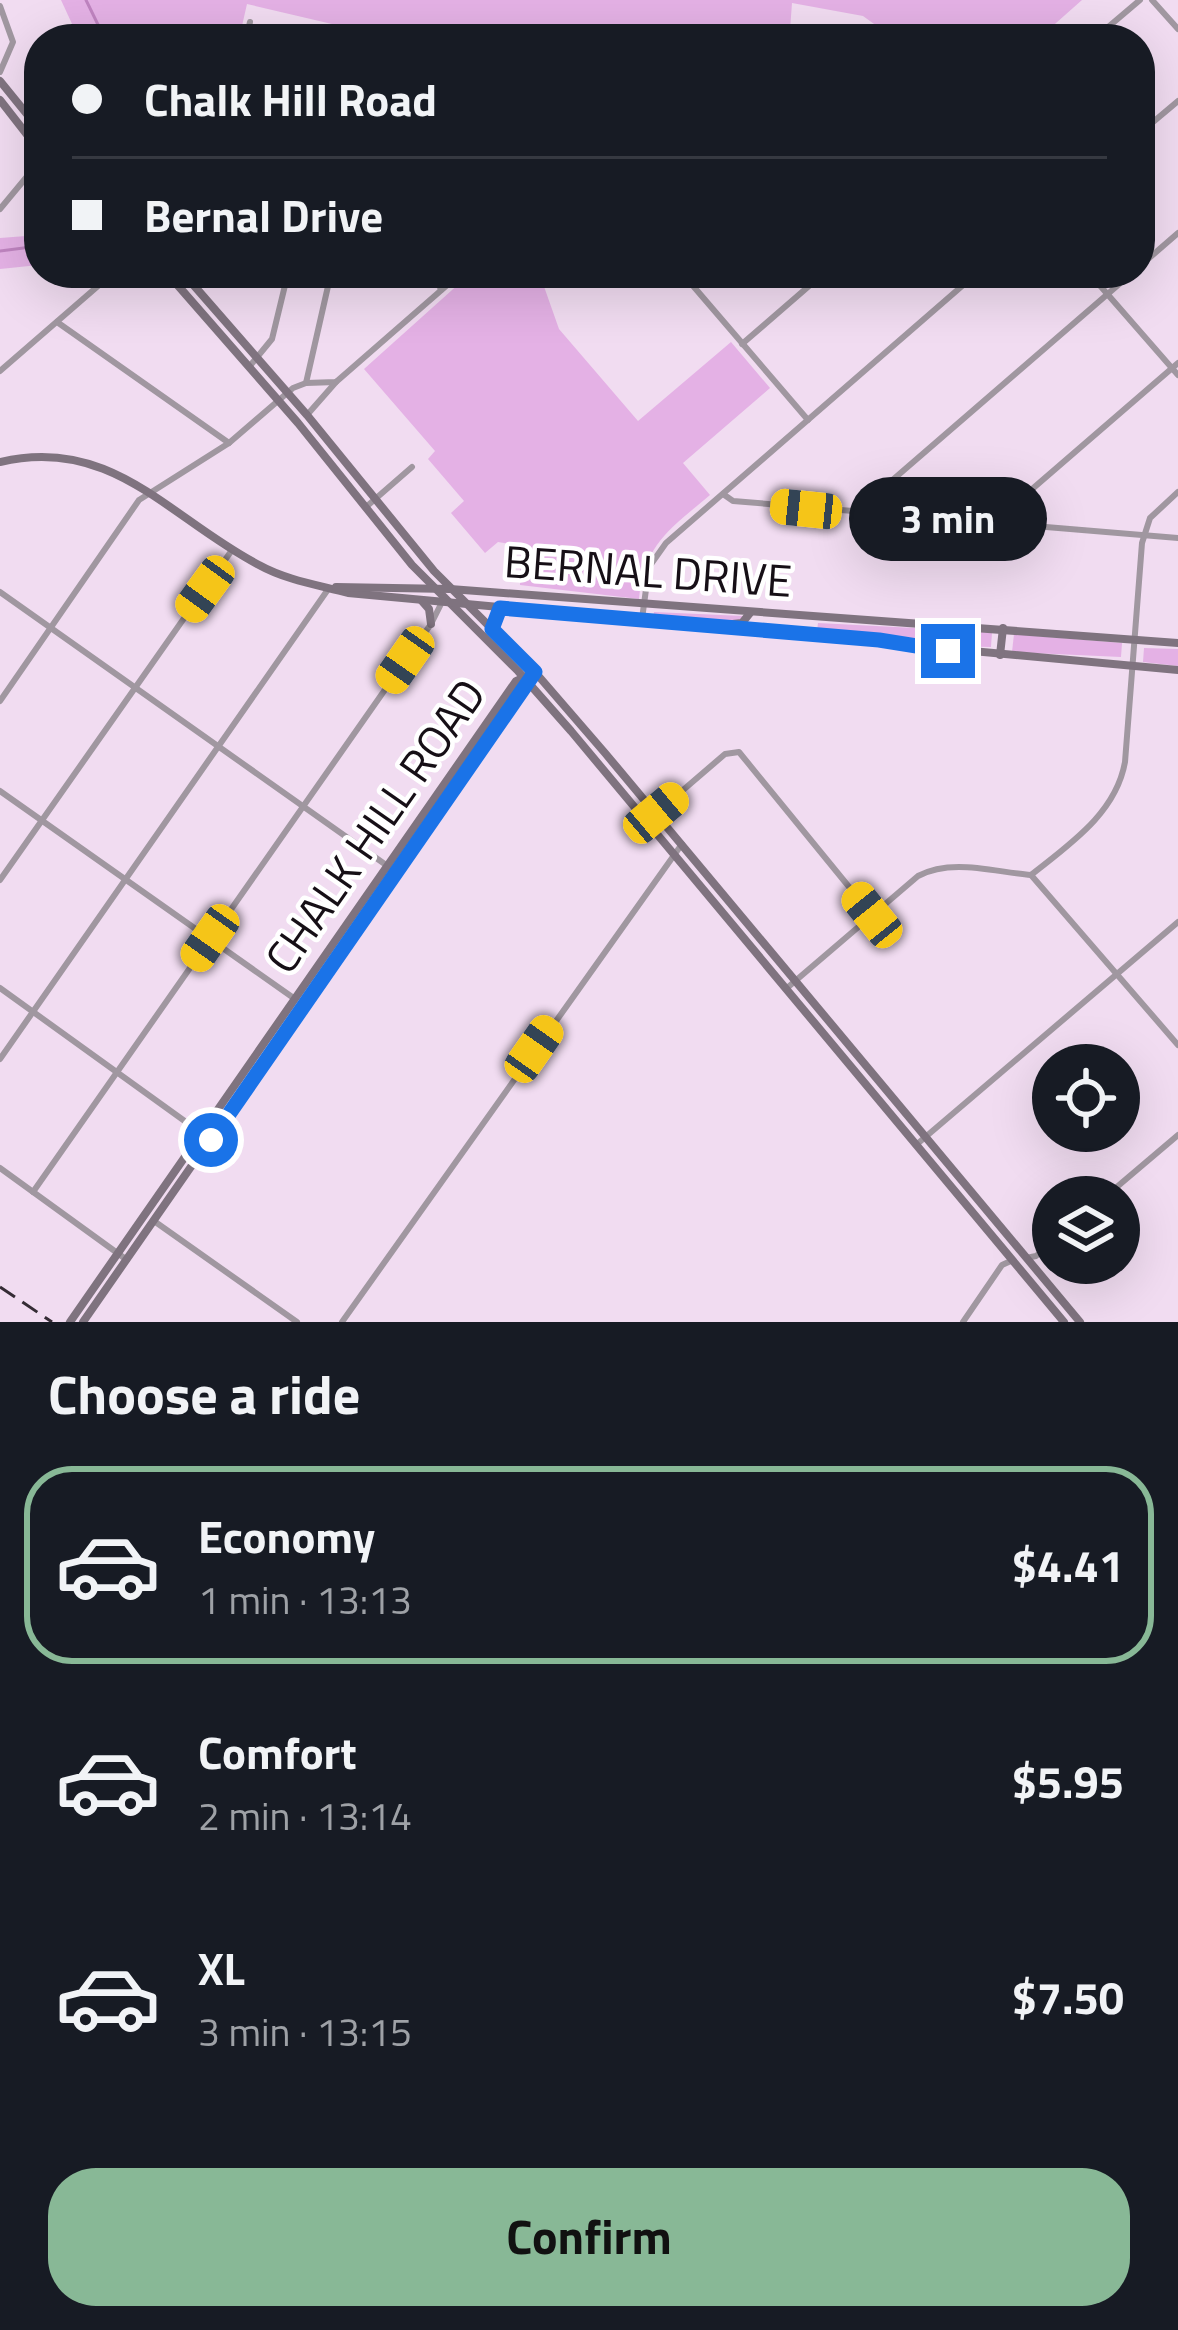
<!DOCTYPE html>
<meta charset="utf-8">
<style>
:root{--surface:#171b24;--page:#20242c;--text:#f1f3f6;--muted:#9ea1a6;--line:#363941;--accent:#88b896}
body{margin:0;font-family:"Titillium Web",sans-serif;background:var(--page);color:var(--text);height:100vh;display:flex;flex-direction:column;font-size:45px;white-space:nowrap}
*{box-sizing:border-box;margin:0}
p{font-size:39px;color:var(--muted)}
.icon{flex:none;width:66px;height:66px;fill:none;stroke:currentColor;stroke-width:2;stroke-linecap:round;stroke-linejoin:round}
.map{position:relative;height:1322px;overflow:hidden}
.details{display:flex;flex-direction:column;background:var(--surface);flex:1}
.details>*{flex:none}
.hud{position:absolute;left:24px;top:24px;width:1131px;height:264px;border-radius:48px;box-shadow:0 12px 48px #0002;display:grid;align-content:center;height:264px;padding:0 48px;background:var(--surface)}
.fabs{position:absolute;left:1032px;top:1044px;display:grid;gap:24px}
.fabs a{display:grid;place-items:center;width:108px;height:108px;border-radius:50%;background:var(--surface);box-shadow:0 12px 48px #0002;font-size:60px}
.end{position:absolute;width:54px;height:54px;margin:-27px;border:15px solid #1a73e8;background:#fff;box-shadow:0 0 0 6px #fff}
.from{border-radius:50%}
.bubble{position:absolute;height:84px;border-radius:42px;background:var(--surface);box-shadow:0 12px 48px #0002;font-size:39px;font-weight:700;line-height:84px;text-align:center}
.car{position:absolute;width:36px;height:72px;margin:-36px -18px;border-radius:15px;box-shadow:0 0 9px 3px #0007;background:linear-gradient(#f5c518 24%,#345 0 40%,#f5c518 0 76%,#345 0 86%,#f5c518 0)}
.hud b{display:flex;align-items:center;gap:42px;height:114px;font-size:45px}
.hud b+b{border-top:3px solid var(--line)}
.hud i{width:30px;height:30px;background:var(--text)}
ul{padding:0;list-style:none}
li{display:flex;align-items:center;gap:36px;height:198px;margin:0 24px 18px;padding:0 24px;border:6px solid transparent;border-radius:48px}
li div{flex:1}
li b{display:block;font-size:45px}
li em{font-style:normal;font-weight:700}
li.current{border-color:var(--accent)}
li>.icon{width:108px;height:108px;stroke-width:1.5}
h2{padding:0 48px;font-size:54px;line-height:144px}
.primary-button{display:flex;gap:24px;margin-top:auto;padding:24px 48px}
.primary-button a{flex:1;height:138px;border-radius:48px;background:var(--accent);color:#111;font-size:48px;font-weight:700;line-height:138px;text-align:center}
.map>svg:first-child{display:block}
</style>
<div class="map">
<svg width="1178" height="1322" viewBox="0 0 1178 1322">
<rect width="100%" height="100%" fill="#f1dcf1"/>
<g fill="#e4b1e5">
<path d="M61 0H1082L1038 39H895L863 16 792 3 790 30 804 39H396L247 4 239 39H79Z"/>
<path d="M39 235V265L0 269V238Z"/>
<path d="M471 273H514L528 288 541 278 559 329 638 421 731 342 770 388 683 463 710 495C671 528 644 544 639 599L520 585 521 546 498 542 485 553 451 513 464 501 428 459 435 451 364 369Z"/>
<path d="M654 612 743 616 737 622 659 619 653 617Z"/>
<path d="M818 623 992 632 991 647 943 646 817 631Z"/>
<path d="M1014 634 1122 643 1121 657 1012 652Z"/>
<path d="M1144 648 1178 649V666L1143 662Z"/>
</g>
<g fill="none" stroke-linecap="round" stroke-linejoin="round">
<g stroke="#bf84c0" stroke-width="3">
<path d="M86 0 105 39"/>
<path d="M0 251 39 246"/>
</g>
<g stroke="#a097a0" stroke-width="6">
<path d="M1152 0 1178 29"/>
<path d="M0 6 13 42 0 72"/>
<path d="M246 39 250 22"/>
<path d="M1094 39 1140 0"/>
<path d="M1140 133 1178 101"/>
<path d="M0 209 39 162"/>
<path d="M1140 266 1178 233"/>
<path d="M435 273 441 290"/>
<path d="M682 273 808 420"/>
<path d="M1089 273 1178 375"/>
<path d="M57 322 229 443"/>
<path d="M742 344 824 273"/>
<path d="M249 367 272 339 288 273"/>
<path d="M0 371 113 273"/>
<path d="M306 383 331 273"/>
<path d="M307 415 336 382"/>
<path d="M723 494 733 501 1178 538"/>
<path d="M366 507 412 467"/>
<path d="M862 513 874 496 1132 273"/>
<path d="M1001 525 1008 510 1178 363"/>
<path d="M0 592 396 872"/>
<path d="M642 619 649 567 666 543 977 273"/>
<path d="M0 701 139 500 229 443 293 388 306 383 336 382 461 273"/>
<path d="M0 791 295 999"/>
<path d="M647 821 725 754 739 752 872 915"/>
<path d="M1031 875 1178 1045"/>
<path d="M0 880 232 550"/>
<path d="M0 988 211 1140"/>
<path d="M787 988 918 876C952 858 994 872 1031 875 1070 844 1116 813 1125 762L1142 543 1150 518 1178 492"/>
<path d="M0 1059 329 588"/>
<path d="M916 1145 1178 922"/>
<path d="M0 1168 127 1260"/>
<path d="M33 1192 431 624 442 602"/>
<path d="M1105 1197 1178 1135"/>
<path d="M154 1221 297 1322"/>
<path d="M1026 1258 1036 1256 1053 1242"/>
<path d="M342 1322 682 844"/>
<path d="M963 1322 1002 1265 1013 1260"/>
</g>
<g stroke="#7f737f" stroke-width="8">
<path d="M0 81 39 129"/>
<path d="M0 100 39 150"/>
<path d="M167 273 298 423 412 565 518 671 571 731 1064 1322"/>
<path d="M183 273 307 415 434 571 535 672 605 753 1080 1322"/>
<path d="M0 462C112 435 170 519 259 565 286 580 318 585 348 593L1178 670"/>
<path d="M336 587 450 589 1178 643"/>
<path d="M422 601 429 609 431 624"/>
<path d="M714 626 742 623 750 613"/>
<path d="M1000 655 1003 628"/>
<path d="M70 1322 516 681 535 672"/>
<path d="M83 1322 531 678"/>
</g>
<path stroke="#352c35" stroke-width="3" stroke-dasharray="18 9" stroke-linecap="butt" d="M0 1287 52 1322"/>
</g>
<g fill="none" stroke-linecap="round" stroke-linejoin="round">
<path stroke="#1a73e8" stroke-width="15" d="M211 1140 535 672 492 629 500 608 879 640 948 651"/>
</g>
<g text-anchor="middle" stroke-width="9" stroke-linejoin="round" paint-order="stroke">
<g font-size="45" fill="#160f16" stroke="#fff">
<text transform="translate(648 571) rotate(4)" y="16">BERNAL DRIVE</text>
<text transform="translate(375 826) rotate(-55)" y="16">CHALK HILL ROAD</text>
</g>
</g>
</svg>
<div class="fabs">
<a><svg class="icon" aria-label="locate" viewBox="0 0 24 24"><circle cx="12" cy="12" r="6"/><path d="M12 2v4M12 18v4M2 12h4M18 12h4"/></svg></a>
<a><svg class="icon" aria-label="layers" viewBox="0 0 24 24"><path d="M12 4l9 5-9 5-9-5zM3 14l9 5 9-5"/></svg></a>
</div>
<i class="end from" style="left:211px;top:1140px"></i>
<i class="end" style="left:948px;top:651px"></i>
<div class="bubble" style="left:849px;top:477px;width:198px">3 min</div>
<i class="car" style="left:806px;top:509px;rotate:276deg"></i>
<i class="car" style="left:205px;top:589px;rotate:216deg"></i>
<i class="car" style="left:405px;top:660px;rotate:215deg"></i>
<i class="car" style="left:656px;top:813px;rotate:50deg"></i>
<i class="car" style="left:872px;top:915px;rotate:321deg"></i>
<i class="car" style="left:210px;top:938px;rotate:215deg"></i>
<i class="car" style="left:534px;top:1049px;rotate:35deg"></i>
<div class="hud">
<b><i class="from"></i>Chalk Hill Road</b>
<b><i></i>Bernal Drive</b>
</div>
</div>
<section class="details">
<h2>Choose a ride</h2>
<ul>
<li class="current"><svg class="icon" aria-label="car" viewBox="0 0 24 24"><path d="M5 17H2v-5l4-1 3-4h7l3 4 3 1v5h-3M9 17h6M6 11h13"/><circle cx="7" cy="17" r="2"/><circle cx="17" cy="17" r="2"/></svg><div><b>Economy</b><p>1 min · 13:13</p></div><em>$4.41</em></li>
<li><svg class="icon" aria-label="car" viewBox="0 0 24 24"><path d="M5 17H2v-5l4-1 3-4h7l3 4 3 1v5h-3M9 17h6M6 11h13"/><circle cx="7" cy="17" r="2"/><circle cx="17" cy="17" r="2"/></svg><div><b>Comfort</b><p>2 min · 13:14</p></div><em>$5.95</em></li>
<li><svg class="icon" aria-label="car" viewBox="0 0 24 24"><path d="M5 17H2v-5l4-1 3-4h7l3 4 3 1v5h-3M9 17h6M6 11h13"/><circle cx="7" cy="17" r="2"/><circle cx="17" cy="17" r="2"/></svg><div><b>XL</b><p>3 min · 13:15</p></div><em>$7.50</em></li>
</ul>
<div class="primary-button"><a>Confirm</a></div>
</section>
